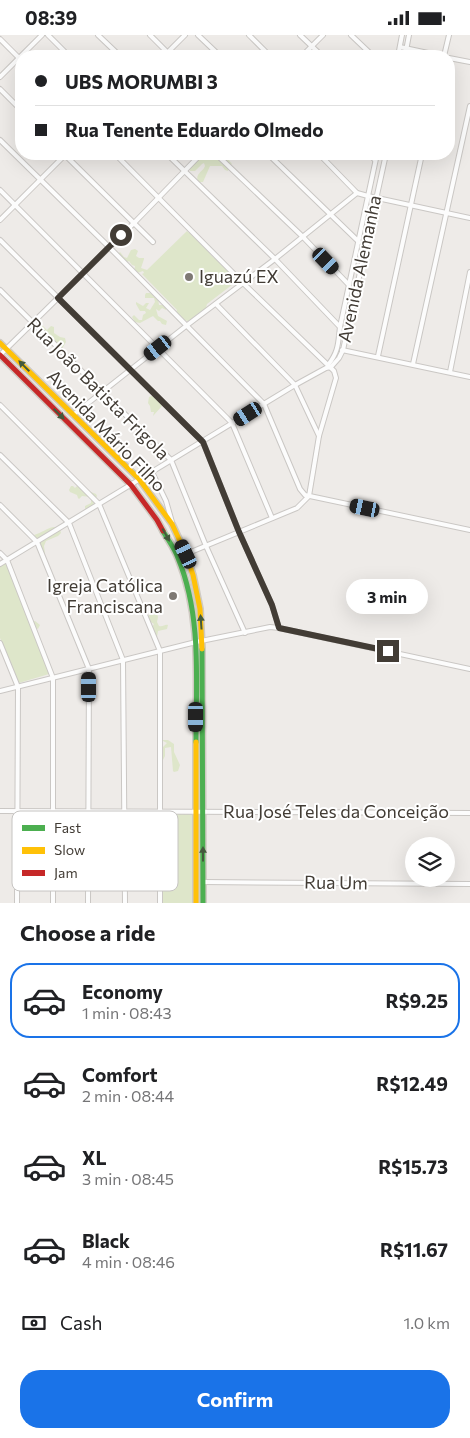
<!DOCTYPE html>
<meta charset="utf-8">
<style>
:root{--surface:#fff;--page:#f2f2f2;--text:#202124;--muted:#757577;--line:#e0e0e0;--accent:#1a73e8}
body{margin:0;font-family:Commissioner,sans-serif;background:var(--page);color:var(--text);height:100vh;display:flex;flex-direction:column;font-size:19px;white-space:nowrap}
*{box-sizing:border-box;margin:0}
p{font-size:16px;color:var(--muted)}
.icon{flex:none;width:28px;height:28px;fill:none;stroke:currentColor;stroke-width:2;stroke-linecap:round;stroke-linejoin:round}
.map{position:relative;height:868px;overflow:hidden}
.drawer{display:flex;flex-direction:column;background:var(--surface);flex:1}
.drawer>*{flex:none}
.guide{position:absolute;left:15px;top:15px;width:440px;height:110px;border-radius:20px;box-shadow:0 5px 20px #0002;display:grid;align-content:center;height:110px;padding:0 20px;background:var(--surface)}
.buttons{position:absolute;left:405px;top:802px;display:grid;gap:10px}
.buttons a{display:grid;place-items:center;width:50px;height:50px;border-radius:50%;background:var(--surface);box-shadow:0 5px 20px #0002;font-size:25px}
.end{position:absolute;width:22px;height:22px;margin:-11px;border:6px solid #423c35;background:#fff;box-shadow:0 0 0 2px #fff}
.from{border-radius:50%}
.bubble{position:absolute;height:35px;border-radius:18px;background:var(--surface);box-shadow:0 5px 20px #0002;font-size:16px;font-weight:700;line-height:35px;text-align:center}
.car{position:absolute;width:15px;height:30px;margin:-15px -8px;border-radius:6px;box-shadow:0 0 4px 1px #0007;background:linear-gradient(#222 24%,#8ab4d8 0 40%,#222 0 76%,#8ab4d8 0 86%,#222 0)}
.guide b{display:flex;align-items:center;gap:18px;height:48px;font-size:19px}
.guide b+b{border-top:1px solid var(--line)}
.guide i{width:12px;height:12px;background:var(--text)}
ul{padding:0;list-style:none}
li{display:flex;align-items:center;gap:15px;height:75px;margin:0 10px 8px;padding:0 10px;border:2px solid transparent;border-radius:20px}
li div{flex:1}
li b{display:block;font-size:19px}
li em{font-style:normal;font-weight:700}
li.active{border-color:var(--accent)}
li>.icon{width:45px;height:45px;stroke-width:1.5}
h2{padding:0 20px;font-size:22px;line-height:60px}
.pay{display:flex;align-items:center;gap:12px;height:55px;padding:0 20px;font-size:19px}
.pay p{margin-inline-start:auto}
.button{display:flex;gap:10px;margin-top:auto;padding:10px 20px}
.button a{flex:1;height:58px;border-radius:20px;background:var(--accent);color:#fff;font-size:20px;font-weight:700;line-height:58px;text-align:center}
.status{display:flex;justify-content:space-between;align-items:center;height:35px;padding:0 25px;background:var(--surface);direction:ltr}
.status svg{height:14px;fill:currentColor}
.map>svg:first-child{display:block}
</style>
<div class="status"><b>08:39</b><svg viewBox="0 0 49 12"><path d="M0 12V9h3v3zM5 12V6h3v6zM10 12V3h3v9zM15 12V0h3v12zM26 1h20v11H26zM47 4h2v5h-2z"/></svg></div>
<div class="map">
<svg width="470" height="868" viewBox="0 0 470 868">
<rect width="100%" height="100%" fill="#eeebe8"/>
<g fill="#dee6ca">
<path d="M208 119C217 119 220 122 228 124L232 129 229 131 228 136 225 135 222 131H210L203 147H198C195 138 203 137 205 131L204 128 202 129 195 136H190V133L197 126Z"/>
<path d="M187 196 189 198V196L207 212 210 219 214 223 216 222 232 238V241L237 246 207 269 206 273 190 287 185 285 181 287 178 286 175 281 177 275 142 239 144 238 143 236 137 238 134 236 135 231 132 230 129 226 126 228 118 219 120 217 124 222 127 223 131 215 135 214 138 216 136 221 139 223H144V224L141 233 147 235Z"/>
<path d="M146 258H150L158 263 159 270H164L166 273V275L162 273 159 276 156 274 158 281 167 286 166 290 162 289 160 286H158L153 281 140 288 135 287 132 282 134 280 139 285H142L143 280 146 278 145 276H140L136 269V267L143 271 146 268H149L146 273 150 275 155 267 154 263H145V260Z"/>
<path d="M41 289 47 295 51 291 54 292V298L60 302 65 303 66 307 63 312V316L59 312 60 309C53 306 51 301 45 298V296H43L38 291V290Z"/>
<path d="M154 360 161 367 162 371 153 381 154 377H151L150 371 148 368 149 362Z"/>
<path d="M71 451H73L75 453 77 451 83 455 86 459 91 457 96 459 97 461 95 465 93 471 85 474V471L91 468V462L82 461 79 464 78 463 77 460 70 457 69 455Z"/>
<path d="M54 492 60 494 61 498 58 501 46 506 44 511 45 519H43L39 506 36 504 34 500C42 498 46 493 54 492Z"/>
<path d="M7 526 32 587 35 586 40 590 38 594 31 591 49 639 19 648 0 603V530Z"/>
<path d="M157 579 158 582 157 587 159 591C163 592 165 589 168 590L167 594 158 596 157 602 154 601 152 592 154 589 149 586 148 582 149 580Z"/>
<path d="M163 705H168L174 709V717L180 730 178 736 174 737 173 736 171 712 165 713V721L163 725V712L167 708 163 706Z"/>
<path d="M196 778 195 868H160V779Z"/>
</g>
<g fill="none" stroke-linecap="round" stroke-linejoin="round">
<defs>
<g id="street">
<path d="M48 0 69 21"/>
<path d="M98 0 120 21"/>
<path d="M150 0 171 21"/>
<path d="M198 0 220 21"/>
<path d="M249 0 270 21"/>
<path d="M300 0 322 21"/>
<path d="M351 0 373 21"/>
<path d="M0 4 21 25"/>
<path d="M400 12 442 21"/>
<path d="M164 21 185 0"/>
<path d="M302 21 323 0"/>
<path d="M398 21 402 0"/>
<path d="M405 21 409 0"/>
<path d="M444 21 449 0"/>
<path d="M449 23 470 27"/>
<path d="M0 42 42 0"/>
<path d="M0 54 21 75"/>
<path d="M0 105 109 212 264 369 300 454 305 460 470 495"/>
<path d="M64 119 153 207"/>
<path d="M115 119 243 248 334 336 336 343 319 401 309 461"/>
<path d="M167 119 275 224 340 292"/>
<path d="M216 119 303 202 349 250"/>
<path d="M268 119 359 207"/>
<path d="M319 119 357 158 368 161 470 183"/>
<path d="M369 119 375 125"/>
<path d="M0 155 232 388 272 483"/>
<path d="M0 185 66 119"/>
<path d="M0 205 203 407 239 497 272 570 279 593"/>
<path d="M0 255 171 425 206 511 245 598"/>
<path d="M216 269 295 350 319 401"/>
<path d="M342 315 470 342"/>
<path d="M0 320 134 188 201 119"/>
<path d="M378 321 422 119"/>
<path d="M413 329 470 71"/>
<path d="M328 330C339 316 338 308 340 292L377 119"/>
<path d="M331 332 339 323 343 315 386 119"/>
<path d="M450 337 470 237"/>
<path d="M0 370 99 469 160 616V868"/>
<path d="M73 380 186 291 275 224 357 158"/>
<path d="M0 420 69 488 123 625 125 868"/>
<path d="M152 437 166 466 172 487"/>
<path d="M0 470 37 507 89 634 88 868"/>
<path d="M0 518 7 525 53 643V868"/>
<path d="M186 519 297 473 309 461"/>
<path d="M0 529 295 350 326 333 331 332"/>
<path d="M0 608 18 652 17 868"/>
<path d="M0 656 196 607 270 592 279 593 470 634"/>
<path d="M0 776 470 778"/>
<path d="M203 847 470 849"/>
</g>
<g id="fast">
<path d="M163 496C168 505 175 514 178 523 202 581 196 646 196 707"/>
<path d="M202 614 203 868"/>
</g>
<g id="slow">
<path d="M0 308 139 444 172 489 186 519 193 540 200 574 202 614"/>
<path d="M196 707V868"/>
</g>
<path id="jam" d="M0 320 131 450 157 485 163 496"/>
</defs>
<use href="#street" stroke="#cac7c4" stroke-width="6"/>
<use href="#fast" stroke="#cfcac2" stroke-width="8"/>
<use href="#slow" stroke="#cfcac2" stroke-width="8"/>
<use href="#jam" stroke="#cfcac2" stroke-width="8"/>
<use href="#street" stroke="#fcfcfc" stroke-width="4"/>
<use href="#fast" stroke="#4caf50" stroke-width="5"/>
<use href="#slow" stroke="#ffc107" stroke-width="5"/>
<use href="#jam" stroke="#c62828" stroke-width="5"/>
</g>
<defs><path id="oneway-solid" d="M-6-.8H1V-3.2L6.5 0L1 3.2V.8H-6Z" transform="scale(1.25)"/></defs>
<g fill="#44593c">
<use href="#oneway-solid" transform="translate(24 331) rotate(-135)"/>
<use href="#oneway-solid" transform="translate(59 379) rotate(45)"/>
<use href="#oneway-solid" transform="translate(166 500) rotate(61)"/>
<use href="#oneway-solid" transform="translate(201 587) rotate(-94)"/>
<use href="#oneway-solid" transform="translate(203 819) rotate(-90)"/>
</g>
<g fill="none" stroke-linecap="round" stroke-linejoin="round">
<path stroke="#423c35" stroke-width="6" d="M121 200 58 263 203 407 239 497 272 570 279 593 388 616"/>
</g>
<g fill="#7e7974" stroke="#fff" stroke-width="2">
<circle cx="189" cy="242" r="5"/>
<circle cx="173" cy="561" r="5"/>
</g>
<g text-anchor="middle" stroke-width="4" stroke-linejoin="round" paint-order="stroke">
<g font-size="18" fill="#423c35" stroke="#fff">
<text transform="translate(360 234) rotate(-78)" y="6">Avenida Alemanha</text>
<text transform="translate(98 354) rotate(45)" y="6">Rua João Batista Frigola</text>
<text transform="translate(106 396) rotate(46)" y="6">Avenida Mário Filho</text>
<text x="336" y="783">Rua José Teles da Conceição</text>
<text transform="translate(336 848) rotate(1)" y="6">Rua Um</text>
</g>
<g font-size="18" fill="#423c35" stroke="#fff" text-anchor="start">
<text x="199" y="248">Iguazú EX</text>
<text x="163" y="557" text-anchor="end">Igreja Católica<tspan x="163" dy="21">Franciscana</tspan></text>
</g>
</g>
<rect x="12" y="776" width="166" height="80" rx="8" fill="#fff" stroke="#c6c4c2" stroke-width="1"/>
<rect x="22" y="790" width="23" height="6" fill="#4caf50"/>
<rect x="22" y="812" width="23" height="7" fill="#ffc107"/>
<rect x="22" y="835" width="23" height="6" fill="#c62828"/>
<g font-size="14" fill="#423c35">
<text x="54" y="798">Fast</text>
<text x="54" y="820">Slow</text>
<text x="54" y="843">Jam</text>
</g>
</svg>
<div class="buttons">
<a><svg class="icon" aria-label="layers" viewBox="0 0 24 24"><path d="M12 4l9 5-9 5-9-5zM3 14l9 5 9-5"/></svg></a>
</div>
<i class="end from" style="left:121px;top:200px"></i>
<i class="end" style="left:388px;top:616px"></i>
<div class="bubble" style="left:346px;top:544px;width:82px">3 min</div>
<i class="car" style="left:326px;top:226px;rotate:136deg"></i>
<i class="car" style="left:158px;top:313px;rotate:232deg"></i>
<i class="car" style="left:248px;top:379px;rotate:238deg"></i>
<i class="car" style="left:365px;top:473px;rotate:282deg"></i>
<i class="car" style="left:186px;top:519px;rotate:335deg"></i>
<i class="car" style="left:89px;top:652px;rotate:0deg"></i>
<i class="car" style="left:196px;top:682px;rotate:180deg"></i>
<div class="guide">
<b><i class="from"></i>UBS MORUMBI 3</b>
<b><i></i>Rua Tenente Eduardo Olmedo</b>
</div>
</div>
<section class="drawer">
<h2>Choose a ride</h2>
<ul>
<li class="active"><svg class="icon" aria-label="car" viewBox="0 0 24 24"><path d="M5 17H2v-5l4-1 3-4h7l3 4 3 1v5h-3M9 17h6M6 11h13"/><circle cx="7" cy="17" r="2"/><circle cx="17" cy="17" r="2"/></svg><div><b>Economy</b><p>1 min · 08:43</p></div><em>R$9.25</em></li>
<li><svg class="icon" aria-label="car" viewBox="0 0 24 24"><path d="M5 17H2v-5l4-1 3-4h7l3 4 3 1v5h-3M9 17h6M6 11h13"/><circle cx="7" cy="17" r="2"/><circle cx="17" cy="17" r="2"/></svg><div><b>Comfort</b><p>2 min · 08:44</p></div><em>R$12.49</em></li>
<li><svg class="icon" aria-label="car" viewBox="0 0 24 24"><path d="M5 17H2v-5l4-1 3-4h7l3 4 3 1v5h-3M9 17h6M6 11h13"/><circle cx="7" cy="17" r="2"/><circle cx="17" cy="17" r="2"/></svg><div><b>XL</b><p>3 min · 08:45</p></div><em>R$15.73</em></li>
<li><svg class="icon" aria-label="car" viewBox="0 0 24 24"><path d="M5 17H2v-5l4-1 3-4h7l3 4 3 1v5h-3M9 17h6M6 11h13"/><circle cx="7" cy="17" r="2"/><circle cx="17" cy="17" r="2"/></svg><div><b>Black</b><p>4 min · 08:46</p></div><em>R$11.67</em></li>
</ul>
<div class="pay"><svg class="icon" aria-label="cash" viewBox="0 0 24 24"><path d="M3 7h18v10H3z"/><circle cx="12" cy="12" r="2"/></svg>Cash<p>1.0 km</p></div>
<div class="button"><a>Confirm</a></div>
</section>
